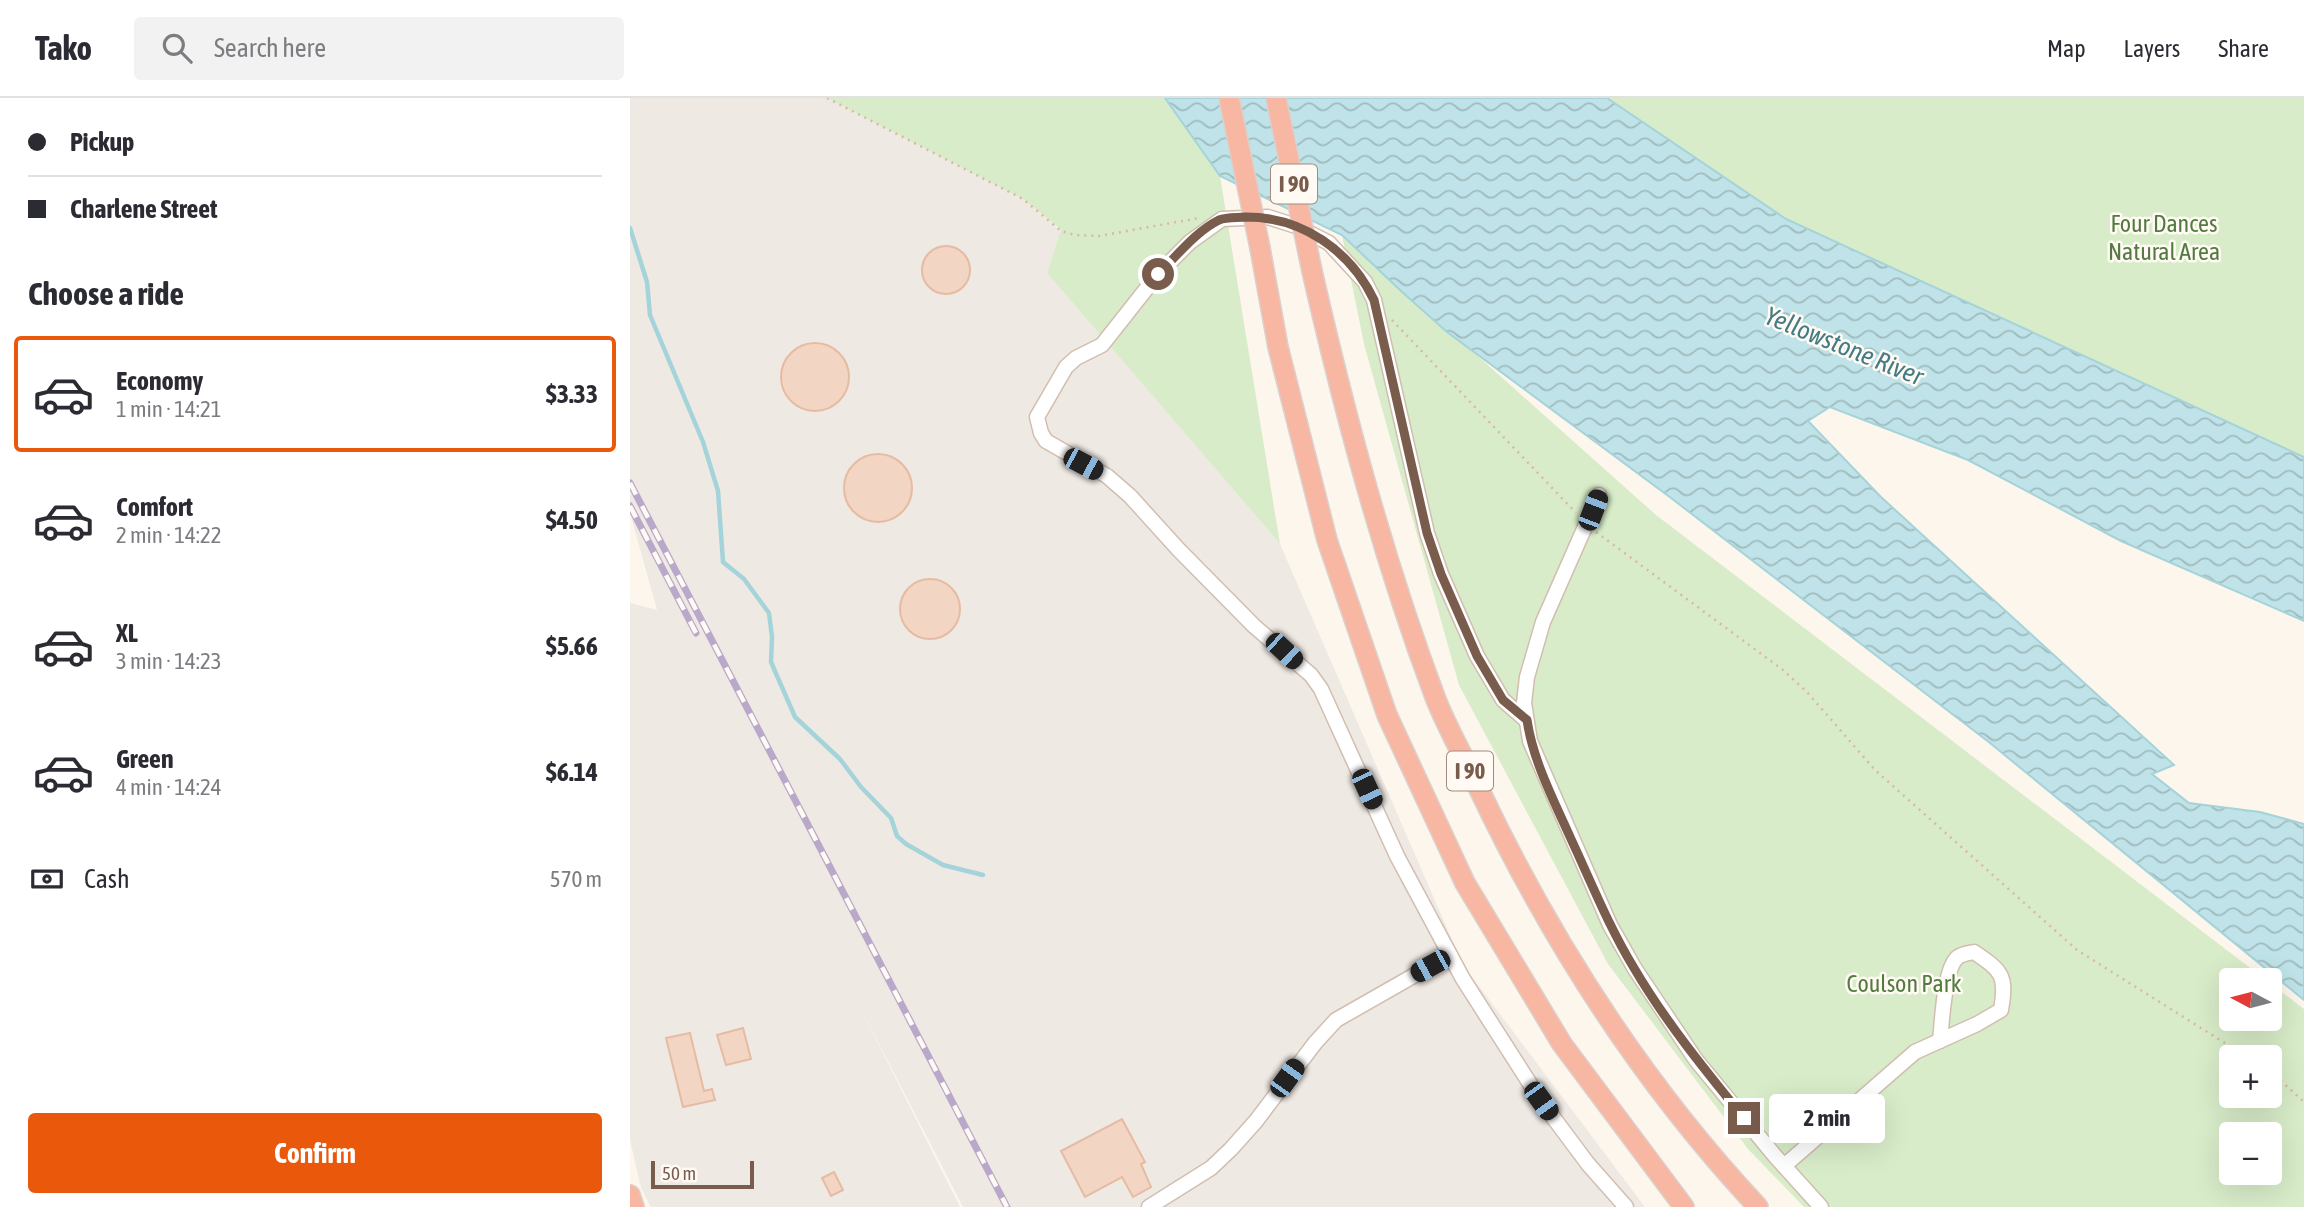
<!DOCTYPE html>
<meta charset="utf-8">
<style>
:root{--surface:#fff;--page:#f2f2f3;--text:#2b2b33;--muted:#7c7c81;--line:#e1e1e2;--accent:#ea580c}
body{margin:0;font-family:"Asap Condensed",sans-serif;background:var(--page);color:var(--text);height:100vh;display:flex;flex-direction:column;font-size:26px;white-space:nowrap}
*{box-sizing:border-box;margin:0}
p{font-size:23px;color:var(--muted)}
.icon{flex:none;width:38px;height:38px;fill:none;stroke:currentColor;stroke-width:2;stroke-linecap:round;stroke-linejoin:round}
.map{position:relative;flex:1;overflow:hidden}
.panel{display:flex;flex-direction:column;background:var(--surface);width:630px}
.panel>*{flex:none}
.top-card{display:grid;align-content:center;height:154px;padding:0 28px;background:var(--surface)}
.needle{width:46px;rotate:277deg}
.tools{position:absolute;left:1589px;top:870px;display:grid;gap:14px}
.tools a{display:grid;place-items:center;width:63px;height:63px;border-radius:7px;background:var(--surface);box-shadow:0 7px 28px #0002;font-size:35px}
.scale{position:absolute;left:21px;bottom:18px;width:103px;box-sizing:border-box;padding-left:7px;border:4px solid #7a5c4d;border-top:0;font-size:19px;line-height:24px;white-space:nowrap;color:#7a5c4d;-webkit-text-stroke:5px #fffaf3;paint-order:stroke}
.end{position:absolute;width:32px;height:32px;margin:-16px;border:9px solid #7a5c4d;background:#fff;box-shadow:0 0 0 4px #fff}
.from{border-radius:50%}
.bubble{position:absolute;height:49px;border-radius:7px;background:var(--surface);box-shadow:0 7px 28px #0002;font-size:23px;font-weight:700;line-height:49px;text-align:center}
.car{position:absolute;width:21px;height:42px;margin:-21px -10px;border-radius:9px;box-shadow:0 0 5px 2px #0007;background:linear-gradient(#222 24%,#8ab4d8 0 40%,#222 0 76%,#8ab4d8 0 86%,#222 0)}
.top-card b{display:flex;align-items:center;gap:24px;height:66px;font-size:26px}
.top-card b+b{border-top:2px solid var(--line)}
.top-card i{width:18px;height:18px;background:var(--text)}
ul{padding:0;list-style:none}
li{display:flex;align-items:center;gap:21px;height:116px;margin:0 14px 10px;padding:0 14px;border:4px solid transparent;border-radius:7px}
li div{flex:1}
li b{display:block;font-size:26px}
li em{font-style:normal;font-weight:700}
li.selected{border-color:var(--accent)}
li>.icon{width:63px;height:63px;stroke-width:1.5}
h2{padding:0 28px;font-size:32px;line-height:84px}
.pay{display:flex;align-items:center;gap:18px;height:77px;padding:0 28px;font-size:26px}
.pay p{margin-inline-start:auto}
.cta{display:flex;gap:14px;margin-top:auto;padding:14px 28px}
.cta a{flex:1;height:80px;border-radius:7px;background:var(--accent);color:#fff;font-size:28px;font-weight:700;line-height:80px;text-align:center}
header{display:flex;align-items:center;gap:42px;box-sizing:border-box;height:98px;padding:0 35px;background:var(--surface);border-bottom:2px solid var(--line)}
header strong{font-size:33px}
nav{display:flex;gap:38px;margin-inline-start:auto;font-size:24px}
.search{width:490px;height:63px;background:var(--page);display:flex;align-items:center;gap:18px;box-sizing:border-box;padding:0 24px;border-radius:7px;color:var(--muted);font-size:26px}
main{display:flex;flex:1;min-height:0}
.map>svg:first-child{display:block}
</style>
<header>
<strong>Tako</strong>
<div class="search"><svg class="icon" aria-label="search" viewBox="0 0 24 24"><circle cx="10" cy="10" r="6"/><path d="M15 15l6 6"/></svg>Search here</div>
<nav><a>Map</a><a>Layers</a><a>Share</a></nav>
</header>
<main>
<section class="panel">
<div class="top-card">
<b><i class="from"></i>Pickup</b>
<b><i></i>Charlene Street</b>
</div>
<h2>Choose a ride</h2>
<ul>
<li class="selected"><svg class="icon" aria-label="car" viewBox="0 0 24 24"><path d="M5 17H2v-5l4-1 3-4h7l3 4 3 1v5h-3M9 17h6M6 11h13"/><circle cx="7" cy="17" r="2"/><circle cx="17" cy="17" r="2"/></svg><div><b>Economy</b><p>1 min · 14:21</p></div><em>$3.33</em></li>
<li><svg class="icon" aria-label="car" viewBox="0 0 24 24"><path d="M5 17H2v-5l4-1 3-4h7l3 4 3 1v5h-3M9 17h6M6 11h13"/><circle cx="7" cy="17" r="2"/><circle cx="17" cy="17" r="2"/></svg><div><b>Comfort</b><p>2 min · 14:22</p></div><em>$4.50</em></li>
<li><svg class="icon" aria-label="car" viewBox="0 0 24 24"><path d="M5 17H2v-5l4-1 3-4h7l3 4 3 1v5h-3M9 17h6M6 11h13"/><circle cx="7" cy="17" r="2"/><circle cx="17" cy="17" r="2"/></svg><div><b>XL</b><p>3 min · 14:23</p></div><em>$5.66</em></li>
<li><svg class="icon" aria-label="car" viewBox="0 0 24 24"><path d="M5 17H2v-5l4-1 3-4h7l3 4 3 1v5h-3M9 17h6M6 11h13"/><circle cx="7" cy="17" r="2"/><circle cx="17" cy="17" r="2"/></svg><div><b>Green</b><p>4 min · 14:24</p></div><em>$6.14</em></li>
</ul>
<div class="pay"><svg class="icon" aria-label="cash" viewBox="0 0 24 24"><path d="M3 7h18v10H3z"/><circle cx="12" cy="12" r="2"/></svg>Cash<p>570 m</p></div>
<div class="cta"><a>Confirm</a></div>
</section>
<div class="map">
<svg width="1674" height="1109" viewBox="0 0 1674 1109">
<defs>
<pattern id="water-waves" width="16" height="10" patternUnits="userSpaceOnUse" patternTransform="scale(1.75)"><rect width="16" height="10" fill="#bfe3e8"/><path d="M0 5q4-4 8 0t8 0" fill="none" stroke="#a0bbbe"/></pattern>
</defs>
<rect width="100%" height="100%" fill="#fdf6ec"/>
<path fill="#efe9e4" d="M0 0H197L393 101 431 133 417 175 650 446 833 867 1015 1109H333L228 905 330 1109H21L11 1090 0 1042V505L27 512 0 415Z"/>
<g fill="#d8ecc9" fill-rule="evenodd">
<path d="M197 0H535L590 78 650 446 417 175 431 132 393 101Z"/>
<path d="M976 0H1674V359L1156 121Z"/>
<path d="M712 137 1026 417 1636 882H1601V920H1640V885L1674 911V1109H1174L1118 1051 978 866 829 587 734 246ZM1601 959H1640V998H1601ZM1601 1036H1640V1074H1601Z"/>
</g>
<path fill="url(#water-waves)" stroke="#a5d3da" stroke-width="2" d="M535 0H977L1156 121 1674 359V523L1491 443 1338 362 1200 309 1178 323 1251 399 1544 667 1522 676 1559 705 1630 714 1674 726V902L1360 645 1041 400 817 234 771 193 712 137 590 78Z"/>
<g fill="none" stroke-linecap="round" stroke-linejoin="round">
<path stroke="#a5d3da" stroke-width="4.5" d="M0 130 17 184 20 217 73 344 88 393 93 464 114 481 139 515 142 539 141 564 165 619 210 661 231 689 261 720 267 738 276 746 313 767 353 777"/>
</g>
<g fill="#f3d5c3" stroke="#e6bba3" stroke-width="2">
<circle cx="316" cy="172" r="24"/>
<circle cx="185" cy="279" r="34"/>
<circle cx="248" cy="390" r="34"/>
<circle cx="300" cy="511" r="30"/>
<path d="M113 930 121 961 96 967 87 937Z"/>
<path d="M60 935 74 993 82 991 85 1002 53 1009 36 940Z"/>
<path d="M492 1021 515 1064 511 1066 521 1089 503 1099 492 1079 455 1099 431 1053Z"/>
<path d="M204 1074 213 1092 201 1098 192 1080Z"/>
</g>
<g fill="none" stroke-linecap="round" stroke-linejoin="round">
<defs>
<g id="minor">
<path d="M969 397 913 524 897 579 894 605 900 643 980 827 1005 871 1066 962 1145 1058 1191 1109"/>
<path d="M896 622 873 602 847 558 811 476 797 435 744 202 735 184 699 145 666 128 638 119 592 121 560 144 528 176 472 247 446 260 436 269 407 319 411 335 416 343 477 378 500 398 548 451 624 528 681 577 691 591 767 758 833 881 911 1003 958 1066 996 1109"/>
<path d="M1154 1068 1285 954 1347 926 1371 912C1377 877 1372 873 1344 854 1339 855 1332 856 1328 859 1314 869 1312 925 1310 943"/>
<path d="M519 1109 581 1070 601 1051 626 1023 685 945 706 922 820 857"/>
</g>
<g id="highway">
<path d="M630 150 648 249 697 442 757 617 835 785 932 946 1054 1109"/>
<path d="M682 173C715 317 753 460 805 599 817 630 834 659 848 689 920 841 1013 986 1128 1109"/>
<path d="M0 1097 4 1109"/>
</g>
</defs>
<use href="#minor" stroke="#d1beb0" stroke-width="17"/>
<use href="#highway" stroke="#dad1cd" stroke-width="22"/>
<g stroke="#d9b8a5" stroke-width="2.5" stroke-dasharray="2 5" stroke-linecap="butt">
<path d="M197 0 393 101 431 133 445 137 469 138 569 120"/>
<path d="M762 222 946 415"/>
<path d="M966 434 1153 572 1177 594 1245 672 1447 852 1617 959"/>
<path d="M1640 973 1674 1004"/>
</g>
<use href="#minor" stroke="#fff" stroke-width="14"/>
<use href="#highway" stroke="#f7b7a3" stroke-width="19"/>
<defs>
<g id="rail">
<path d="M0 385 377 1109"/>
<path d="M0 408 66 535"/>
</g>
</defs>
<use href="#rail" stroke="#b9a8c9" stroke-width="7"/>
<use href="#rail" stroke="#fffaf3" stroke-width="4.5" stroke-dasharray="13" stroke-linecap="butt"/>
<defs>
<g id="highway-bridge">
<path d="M599 0 630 150"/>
<path d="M646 0 682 173"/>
</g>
</defs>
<use href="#highway-bridge" stroke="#dad1cd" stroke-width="22" stroke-linecap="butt"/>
<use href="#highway-bridge" stroke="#f7b7a3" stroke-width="19"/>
</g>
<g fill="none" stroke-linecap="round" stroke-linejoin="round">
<path stroke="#7a5c4d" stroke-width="9" d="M528 176C547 158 565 134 589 122 597 119 607 120 616 119 672 119 720 152 744 202L797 435 811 476 847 558 873 602 897 622C903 663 924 703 941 741 961 784 979 829 1004 870 1035 923 1075 972 1114 1020"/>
</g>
<g text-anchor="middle" stroke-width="5" stroke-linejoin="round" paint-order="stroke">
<g fill="#fffaf3" stroke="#a28b7f" stroke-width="2">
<rect x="641" y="66.5" width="46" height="39" rx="5"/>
<rect x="817" y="653.5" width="46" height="39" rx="5"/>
</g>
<g font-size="23" font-weight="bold" fill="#7a5c4d">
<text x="664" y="94">I 90</text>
<text x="840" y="681">I 90</text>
</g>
<g font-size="24" fill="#537a41" stroke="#fffaf3">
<text x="1534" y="134">Four Dances<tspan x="1534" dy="28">Natural Area</tspan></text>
<text x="1274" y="894">Coulson Park</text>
</g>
<g font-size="26" font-style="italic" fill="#437c86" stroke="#fffaf3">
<text transform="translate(1214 248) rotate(22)" y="9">Yellowstone River</text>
</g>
</g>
</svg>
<div class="tools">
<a><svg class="needle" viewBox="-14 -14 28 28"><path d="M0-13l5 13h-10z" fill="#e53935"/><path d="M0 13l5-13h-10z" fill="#7c7c81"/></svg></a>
<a>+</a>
<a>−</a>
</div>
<div class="scale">50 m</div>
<i class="end from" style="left:528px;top:176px"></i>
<i class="end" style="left:1114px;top:1020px"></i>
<div class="bubble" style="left:1139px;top:996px;width:116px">2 min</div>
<i class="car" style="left:453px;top:366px;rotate:118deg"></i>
<i class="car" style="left:963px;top:412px;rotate:21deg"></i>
<i class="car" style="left:654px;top:553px;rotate:133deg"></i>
<i class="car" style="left:737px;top:691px;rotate:155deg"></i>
<i class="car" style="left:800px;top:868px;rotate:241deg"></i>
<i class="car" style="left:657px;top:980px;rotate:36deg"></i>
<i class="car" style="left:911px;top:1003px;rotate:144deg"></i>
</div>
</main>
